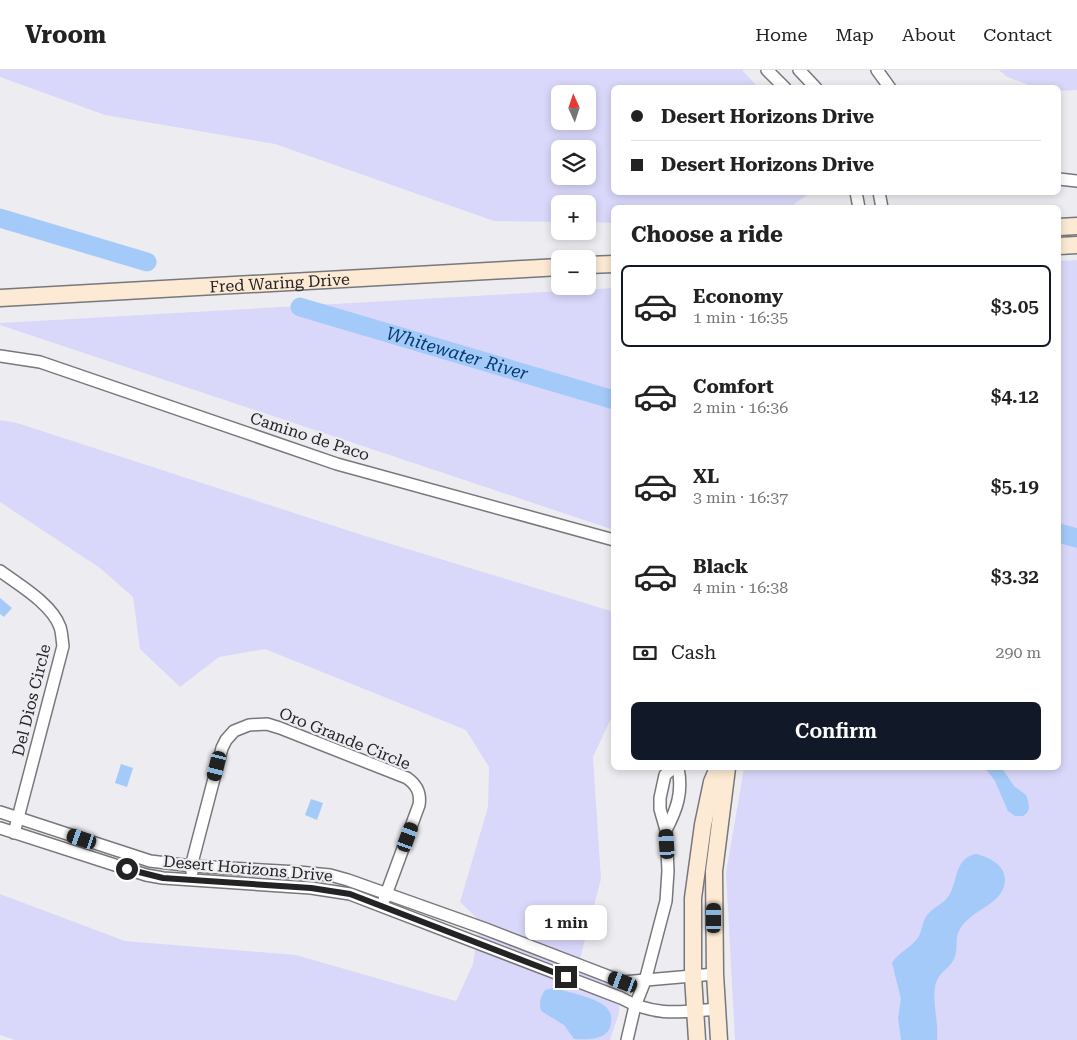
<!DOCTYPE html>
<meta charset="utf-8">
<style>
:root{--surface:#fff;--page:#f6f6f6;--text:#222;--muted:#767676;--line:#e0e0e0;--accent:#111827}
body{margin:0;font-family:"Roboto Serif",serif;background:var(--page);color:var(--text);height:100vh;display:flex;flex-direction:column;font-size:19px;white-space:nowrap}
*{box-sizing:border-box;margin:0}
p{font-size:16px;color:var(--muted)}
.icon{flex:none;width:28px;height:28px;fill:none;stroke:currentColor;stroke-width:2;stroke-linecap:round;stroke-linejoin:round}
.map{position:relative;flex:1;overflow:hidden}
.drawer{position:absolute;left:611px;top:135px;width:450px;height:565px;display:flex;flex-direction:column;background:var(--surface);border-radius:8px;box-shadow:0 2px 8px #0003}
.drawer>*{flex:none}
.hud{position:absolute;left:611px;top:15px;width:450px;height:110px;border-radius:8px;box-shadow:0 2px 8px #0003;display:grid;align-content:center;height:110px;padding:0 20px;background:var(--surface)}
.needle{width:32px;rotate:357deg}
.tools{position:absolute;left:551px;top:15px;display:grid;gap:10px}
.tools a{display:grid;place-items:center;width:45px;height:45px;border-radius:8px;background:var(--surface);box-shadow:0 2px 8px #0003;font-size:25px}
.end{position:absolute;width:22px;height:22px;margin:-11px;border:6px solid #232224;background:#fff;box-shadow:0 0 0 2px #fff}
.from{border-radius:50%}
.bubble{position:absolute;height:35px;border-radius:8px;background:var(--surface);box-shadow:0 2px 8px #0003;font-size:16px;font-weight:600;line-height:35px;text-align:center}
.car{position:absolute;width:15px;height:30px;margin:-15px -8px;border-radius:6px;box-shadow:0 0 4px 1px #0007;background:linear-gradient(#222 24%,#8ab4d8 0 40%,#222 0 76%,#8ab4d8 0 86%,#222 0)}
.hud b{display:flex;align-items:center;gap:18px;height:48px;font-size:19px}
.hud b+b{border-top:1px solid var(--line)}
.hud i{width:12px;height:12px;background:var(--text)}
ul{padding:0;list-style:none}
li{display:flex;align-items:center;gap:15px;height:82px;margin:0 10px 8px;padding:0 10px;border:2px solid transparent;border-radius:8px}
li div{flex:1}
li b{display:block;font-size:19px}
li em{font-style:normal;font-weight:600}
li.selected{border-color:var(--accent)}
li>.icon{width:45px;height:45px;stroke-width:1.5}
h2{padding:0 20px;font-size:22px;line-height:60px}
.pay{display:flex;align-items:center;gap:12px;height:55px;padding:0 20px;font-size:19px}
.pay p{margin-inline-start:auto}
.button{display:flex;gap:10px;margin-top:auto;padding:10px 20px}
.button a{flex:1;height:58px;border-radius:8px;background:var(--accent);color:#fff;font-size:20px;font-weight:600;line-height:58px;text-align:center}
header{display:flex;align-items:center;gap:30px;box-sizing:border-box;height:70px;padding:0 25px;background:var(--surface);border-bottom:1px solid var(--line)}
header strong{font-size:24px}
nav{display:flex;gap:28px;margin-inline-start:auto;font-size:18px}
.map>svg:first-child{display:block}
</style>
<header>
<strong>Vroom</strong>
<nav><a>Home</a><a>Map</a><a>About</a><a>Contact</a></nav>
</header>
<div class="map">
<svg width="1077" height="970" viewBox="0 0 1077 970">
<rect width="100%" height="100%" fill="#ededf1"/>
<g fill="#dad8fa" fill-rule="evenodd">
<path d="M0 0H742L758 17 614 18V122L810 123 790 137 614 138V153L588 152V134H560V152L494 151 275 74 105 45 0 7ZM560 24H588V51H560ZM560 79H588V106H560Z"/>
<path d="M999 0H1077V20L1059 21V18L1034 17 1007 7Z"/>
<path d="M1077 190V970H735L726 803 744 698H1059V191Z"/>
<path d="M614 218V460L0 255V253Z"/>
<path d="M0 350 17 353 362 465 614 542V642L593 687 601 809 580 889 621 903 619 943 610 970H15L0 965V824L125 871 296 885 456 931 473 894 480 851 460 832 488 737 489 697 466 660 265 579 219 587 180 617 140 579 133 527 100 498 0 432Z"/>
</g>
<g fill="#a3caf8">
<path d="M0 528 12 538 4 547 0 544Z"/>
<path d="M121 694 133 698 127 717 115 713Z"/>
<path d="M985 698H1002L1014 716 1026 725 1028 731 1029 738 1027 743 1023 746H1015L1008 741 995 711Z"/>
<path d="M311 729 323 733 317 750 305 745Z"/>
<path d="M976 784C988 787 1005 794 1005 810 1004 835 971 839 960 859 954 868 959 879 954 889 950 898 939 902 936 913 931 930 939 951 937 970H901L898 948 901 929 892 893C898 882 913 877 919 866 923 858 922 849 930 842 936 836 946 832 950 824 958 809 955 788 976 784Z"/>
<path d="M554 918C568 922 595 927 606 937 610 941 612 946 611 951 611 970 589 970 574 969L564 955 541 941C539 933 540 927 545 920Z"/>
</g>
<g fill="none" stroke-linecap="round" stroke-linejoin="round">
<g stroke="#a3caf8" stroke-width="19">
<path d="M0 148 147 192"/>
<path id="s1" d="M300 237 614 330"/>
<path d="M1059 463 1077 468"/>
</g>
<defs>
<g id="minor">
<path d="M767 0 785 18"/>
<path d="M799 0 816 18"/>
<path d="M877 0 890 18"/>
<path d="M1059 109 1077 111"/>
<path d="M856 122 859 138"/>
<path d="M879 122 882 138"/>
<path d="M0 286 40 292 337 394 614 470"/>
<path d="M0 501C19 515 52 534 60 557 62 563 62 570 63 576L14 763"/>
<path d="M0 742 150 791 192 796 298 802 330 805 348 810 483 858 623 912 715 904"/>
<path d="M0 758 146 805 163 808 311 818 350 824 621 928C655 947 681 942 717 939"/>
<path d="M666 760C677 739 683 722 678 698"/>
<path d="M192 802 193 789 222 678 226 670 234 661 249 655 267 654 280 658 407 708C417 715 421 723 419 735L384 830"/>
<path d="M627 970 635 936 645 911 666 831 668 801 666 760 660 739V728L665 705 673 698"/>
</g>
<g id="secondary">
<path d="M1059 157 1077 156"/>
<path d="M1059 176 1077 175"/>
<path d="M588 195 614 194"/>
<path id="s2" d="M0 228 560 197"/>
<path d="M697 970 693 906V828L703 755 712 712 718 698"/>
<path d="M719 970 715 904 714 801 727 698"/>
</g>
</defs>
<use href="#minor" stroke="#78787c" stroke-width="14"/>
<use href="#secondary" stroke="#78787c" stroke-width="19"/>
<use href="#minor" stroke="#fff" stroke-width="11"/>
<use href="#secondary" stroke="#fcead4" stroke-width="16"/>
</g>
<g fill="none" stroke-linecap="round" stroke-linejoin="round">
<path stroke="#232224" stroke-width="6" d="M127 799 163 808 311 818 350 824 566 907"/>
</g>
<g text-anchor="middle" stroke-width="4.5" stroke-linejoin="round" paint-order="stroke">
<g font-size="16" fill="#232224" stroke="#ededf1">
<text dy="6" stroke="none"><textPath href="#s2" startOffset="280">Fred Waring Drive</textPath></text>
<text transform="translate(310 366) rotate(18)" y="6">Camino de Paco</text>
<text transform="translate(31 630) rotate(-76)" y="6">Del Dios Circle</text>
<text transform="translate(345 668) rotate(22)" y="6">Oro Grande Circle</text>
<text transform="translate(248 798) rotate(5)" y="6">Desert Horizons Drive</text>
</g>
<g font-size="18" font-style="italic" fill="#043b71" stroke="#ededf1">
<text dy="6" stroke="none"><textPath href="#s1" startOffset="164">Whitewater River</textPath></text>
</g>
</g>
</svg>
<div class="tools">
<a><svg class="needle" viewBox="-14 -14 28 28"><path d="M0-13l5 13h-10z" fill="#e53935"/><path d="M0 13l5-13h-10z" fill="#767676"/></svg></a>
<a><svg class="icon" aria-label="layers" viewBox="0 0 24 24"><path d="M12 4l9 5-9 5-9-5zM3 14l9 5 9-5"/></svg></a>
<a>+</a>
<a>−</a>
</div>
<i class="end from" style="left:127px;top:799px"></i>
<i class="end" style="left:566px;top:907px"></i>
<div class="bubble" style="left:525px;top:835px;width:82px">1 min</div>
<i class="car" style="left:217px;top:696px;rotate:194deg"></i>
<i class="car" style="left:408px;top:767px;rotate:20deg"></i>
<i class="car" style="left:82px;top:769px;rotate:289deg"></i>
<i class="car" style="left:667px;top:774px;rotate:356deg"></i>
<i class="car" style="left:714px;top:848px;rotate:0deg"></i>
<i class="car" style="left:623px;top:912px;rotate:291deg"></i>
<div class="hud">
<b><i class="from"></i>Desert Horizons Drive</b>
<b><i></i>Desert Horizons Drive</b>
</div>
<section class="drawer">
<h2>Choose a ride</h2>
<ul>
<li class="selected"><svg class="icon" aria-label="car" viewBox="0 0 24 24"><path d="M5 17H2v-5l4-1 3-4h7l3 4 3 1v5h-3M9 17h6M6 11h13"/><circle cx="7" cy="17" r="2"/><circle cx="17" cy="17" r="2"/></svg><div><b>Economy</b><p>1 min · 16:35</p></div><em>$3.05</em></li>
<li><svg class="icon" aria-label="car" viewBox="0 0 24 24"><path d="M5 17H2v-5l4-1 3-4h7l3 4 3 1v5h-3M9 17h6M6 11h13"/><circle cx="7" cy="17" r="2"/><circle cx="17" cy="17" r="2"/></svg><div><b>Comfort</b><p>2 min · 16:36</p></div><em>$4.12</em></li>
<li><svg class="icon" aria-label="car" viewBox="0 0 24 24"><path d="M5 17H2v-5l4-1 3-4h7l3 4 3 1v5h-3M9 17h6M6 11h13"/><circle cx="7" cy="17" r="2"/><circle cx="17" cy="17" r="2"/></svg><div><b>XL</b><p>3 min · 16:37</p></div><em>$5.19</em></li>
<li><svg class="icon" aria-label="car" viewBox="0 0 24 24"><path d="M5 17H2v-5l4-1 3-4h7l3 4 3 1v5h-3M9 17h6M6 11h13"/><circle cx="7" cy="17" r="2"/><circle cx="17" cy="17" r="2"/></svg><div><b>Black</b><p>4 min · 16:38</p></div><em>$3.32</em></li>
</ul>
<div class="pay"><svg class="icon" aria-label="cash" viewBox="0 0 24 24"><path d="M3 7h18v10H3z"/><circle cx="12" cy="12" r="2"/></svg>Cash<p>290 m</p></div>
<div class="button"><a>Confirm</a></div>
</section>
</div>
